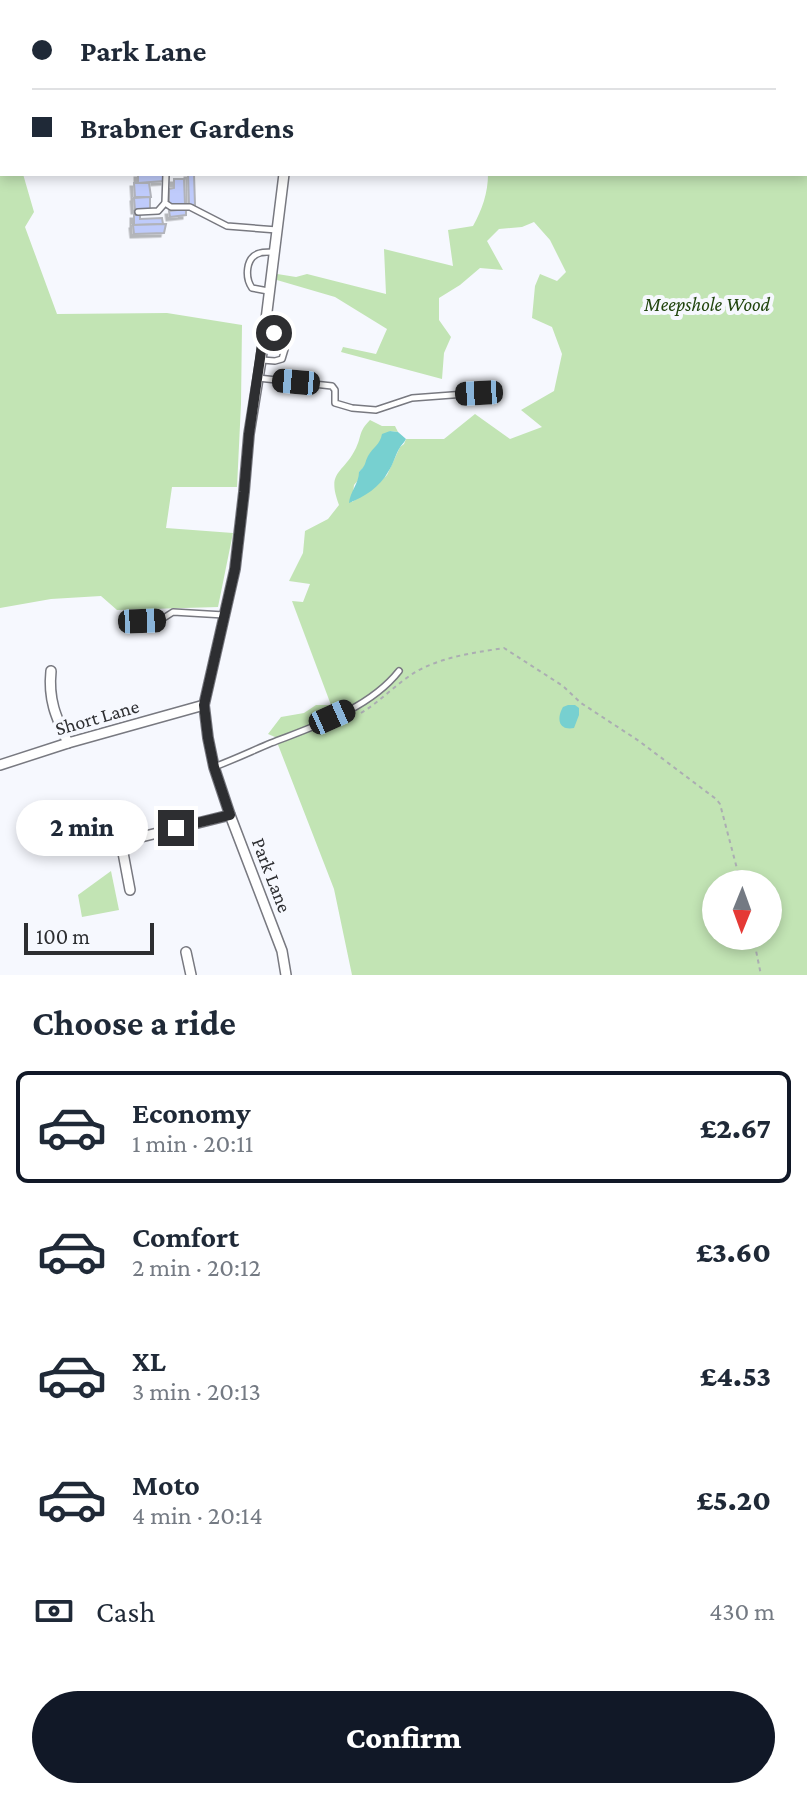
<!DOCTYPE html>
<meta charset="utf-8">
<style>
:root{--surface:#fff;--page:#f2f2f3;--text:#1f2937;--muted:#747a83;--line:#e0e1e3;--accent:#111827}
body{margin:0;font-family:"Crimson Pro",serif;background:var(--page);color:var(--text);height:100vh;display:flex;flex-direction:column;font-size:30px;white-space:nowrap}
*{box-sizing:border-box;margin:0}
p{font-size:26px;color:var(--muted)}
.icon{flex:none;width:44px;height:44px;fill:none;stroke:currentColor;stroke-width:2;stroke-linecap:round;stroke-linejoin:round}
.map{position:relative;height:975px;overflow:hidden}
.panel{display:flex;flex-direction:column;background:var(--surface);flex:1}
.panel>*{flex:none}
.guide{position:absolute;left:0px;top:0px;width:808px;height:176px;box-shadow:0 4px 12px #0003;display:grid;align-content:center;height:176px;padding:0 32px;background:var(--surface)}
.needle{width:52px;rotate:181deg}
.buttons{position:absolute;left:702px;top:870px;display:grid;gap:16px}
.buttons a{display:grid;place-items:center;width:80px;height:80px;border-radius:50%;background:var(--surface);box-shadow:0 4px 12px #0003;font-size:40px}
.scale{position:absolute;left:24px;bottom:20px;width:130px;box-sizing:border-box;padding-left:8px;border:4px solid #2d2e31;border-top:0;font-size:22px;line-height:28px;white-space:nowrap;color:#2d2e31;-webkit-text-stroke:6px #f6f8fe;paint-order:stroke}
.end{position:absolute;width:36px;height:36px;margin:-18px;border:10px solid #2d2e31;background:#fff;box-shadow:0 0 0 4px #fff}
.from{border-radius:50%}
.bubble{position:absolute;height:56px;border-radius:28px;background:var(--surface);box-shadow:0 4px 12px #0003;font-size:26px;font-weight:800;line-height:56px;text-align:center}
.car{position:absolute;width:24px;height:48px;margin:-24px -12px;border-radius:10px;box-shadow:0 0 6px 2px #0007;background:linear-gradient(#222 24%,#8ab4d8 0 40%,#222 0 76%,#8ab4d8 0 86%,#222 0)}
.guide b{display:flex;align-items:center;gap:28px;height:76px;font-size:30px}
.guide b+b{border-top:2px solid var(--line)}
.guide i{width:20px;height:20px;background:var(--text)}
ul{padding:0;list-style:none}
li{display:flex;align-items:center;gap:24px;height:112px;margin:0 16px 12px;padding:0 16px;border:4px solid transparent;border-radius:12px}
li div{flex:1}
li b{display:block;font-size:30px}
li em{font-style:normal;font-weight:800}
li.active{border-color:var(--accent)}
li>.icon{width:72px;height:72px;stroke-width:1.5}
h2{padding:0 32px;font-size:36px;line-height:96px}
.pay{display:flex;align-items:center;gap:20px;height:88px;padding:0 32px;font-size:30px}
.pay p{margin-inline-start:auto}
.cta{display:flex;gap:16px;margin-top:auto;padding:16px 32px}
.cta a{flex:1;height:92px;border-radius:48px;background:var(--accent);color:#fff;font-size:32px;font-weight:800;line-height:92px;text-align:center}
.map>svg:first-child{display:block}
</style>
<div class="map">
<svg width="807" height="975" viewBox="0 0 807 975">
<defs>
<filter id="shadow"><feDropShadow dx="-3.5" dy="3.5" stdDeviation="0" flood-color="#0004"/></filter>
</defs>
<rect width="100%" height="100%" fill="#f6f8fe"/>
<g fill="#c2e4b4" fill-rule="evenodd">
<path d="M0 0H488V2H2V174H23L34 212 25 227 57 314 167 313 242 325 241 404 237 487H172L166 528 233 533 218 607 117 610 101 596 51 599 0 608Z"/>
<path d="M492 0H807V975H352L334 889 275 737 268 734 281 717 304 713 316 705H331L292 601 303 602 310 584 289 581 303 553 305 531 328 519 339 505C326 470 343 475 356 448 362 436 358 432 370 420L382 426H395L398 432 390 431 369 455 367 464 359 472V479L354 485 352 502 376 486 387 475 400 447 404 444 406 439H444L475 414 510 439 542 427 521 410 554 391 562 354 552 327 532 318 535 286 540 274 557 281 566 272 550 240 534 222 522 227 499 229 487 241 503 270 480 268 460 285 439 298V320L451 337 444 353 442 379 341 352 343 347 376 354 387 329 335 297 270 278 271 273 296 277 307 274 386 294 384 249 453 266 448 230 473 226C482 210 488 193 488 174H806V2H492ZM716 884H768V936H716Z"/>
<path d="M111 871 119 910 82 917 78 895Z"/>
</g>
<g fill="#77d0d0">
<path d="M390 431 398 432 406 439C404 443 401 445 399 449 395 456 393 465 388 472 380 487 364 497 349 503 350 492 359 483 359 472 367 464 364 464 368 456 373 447 380 445 382 434Z"/>
<path d="M568 705H575L579 708V715L574 728C559 731 556 719 563 707Z"/>
</g>
<g fill="#bfcbfb" stroke="#b1b3ba" stroke-width="2" filter="url(#shadow)">
<path d="M138 174H164V181L138 183Z"/>
<path d="M188 174H194L195 205H189Z"/>
<path d="M174 179H184L185 204H169V189L174 188Z"/>
<path d="M134 183H149L151 197H135Z"/>
<path d="M150 197V209L135 210 134 198Z"/>
<path d="M186 209V215L170 217 169 211Z"/>
<path d="M134 215H140V219L162 218 163 224 134 225Z"/>
<path d="M166 224 164 233 134 234 133 225Z"/>
</g>
<g fill="none" stroke-linecap="round" stroke-linejoin="round">
<defs>
<g id="lane">
<path d="M166 174 165 203 171 207H190L227 226 277 230"/>
<path d="M138 212 158 211 165 203"/>
<path d="M268 291 252 288C245 278 245 257 260 253 261 252 272 252 273 252"/>
<path d="M262 360 275 361 282 359 285 349 282 336 277 333 266 331"/>
<path d="M258 378 332 386 335 390V403L352 408 376 410 412 398 479 393"/>
<path d="M142 621H159L173 612 224 615"/>
<path d="M214 767C233 760 252 751 271 743 315 726 369 709 399 671"/>
<path d="M71 817 85 816C95 825 102 833 117 835L121 841"/>
</g>
<g id="street">
<path d="M310 2V0"/>
<path d="M284 174 261 360 249 434 244 492 235 569 204 705 208 738 214 767 230 815 282 951 286 975"/>
<path d="M51 671C48 700 56 717 68 743"/>
<path d="M0 765 68 743 204 705"/>
<path d="M130 890 121 842 230 815"/>
<path d="M186 952 191 975"/>
</g>
</defs>
<use href="#lane" stroke="#787980" stroke-width="8"/>
<use href="#street" stroke="#787980" stroke-width="12"/>
<g stroke="#abadb2" stroke-width="2" stroke-dasharray="4 4" stroke-linecap="butt">
<path d="M0 127 2 128"/>
<path d="M361 713C383 700 400 679 423 668 448 656 478 652 504 648L563 686 581 703 639 741 716 799 720 804 741 884"/>
<path d="M753 936 761 975"/>
</g>
<use href="#lane" stroke="#fff" stroke-width="5"/>
<use href="#street" stroke="#fff" stroke-width="9"/>
</g>
<g fill="none" stroke-linecap="round" stroke-linejoin="round">
<path stroke="#2d2e31" stroke-width="10" d="M176 828 230 815 214 767 208 738 204 705 235 569 244 492 249 434 264 331 274 333"/>
</g>
<g text-anchor="middle" stroke-width="8" stroke-linejoin="round" paint-order="stroke">
<g font-size="20" font-style="italic" fill="#21450e" stroke="#f6f8fe">
<text x="707" y="311">Meepshole Wood</text>
</g>
<g font-size="20" fill="#2d2e31" stroke="#f6f8fe">
<text transform="translate(97 717) rotate(-16)" y="7">Short Lane</text>
<text transform="translate(272 875) rotate(69)" y="7">Park Lane</text>
</g>
</g>
</svg>
<div class="buttons">
<a><svg class="needle" viewBox="-14 -14 28 28"><path d="M0-13l5 13h-10z" fill="#e53935"/><path d="M0 13l5-13h-10z" fill="#747a83"/></svg></a>
</div>
<div class="scale">100 m</div>
<i class="end from" style="left:274px;top:333px"></i>
<i class="end" style="left:176px;top:828px"></i>
<div class="bubble" style="left:16px;top:800px;width:132px">2 min</div>
<i class="car" style="left:296px;top:382px;rotate:275deg"></i>
<i class="car" style="left:479px;top:393px;rotate:267deg"></i>
<i class="car" style="left:142px;top:621px;rotate:88deg"></i>
<i class="car" style="left:332px;top:717px;rotate:66deg"></i>
<div class="guide">
<b><i class="from"></i>Park Lane</b>
<b><i></i>Brabner Gardens</b>
</div>
</div>
<section class="panel">
<h2>Choose a ride</h2>
<ul>
<li class="active"><svg class="icon" aria-label="car" viewBox="0 0 24 24"><path d="M5 17H2v-5l4-1 3-4h7l3 4 3 1v5h-3M9 17h6M6 11h13"/><circle cx="7" cy="17" r="2"/><circle cx="17" cy="17" r="2"/></svg><div><b>Economy</b><p>1 min · 20:11</p></div><em>£2.67</em></li>
<li><svg class="icon" aria-label="car" viewBox="0 0 24 24"><path d="M5 17H2v-5l4-1 3-4h7l3 4 3 1v5h-3M9 17h6M6 11h13"/><circle cx="7" cy="17" r="2"/><circle cx="17" cy="17" r="2"/></svg><div><b>Comfort</b><p>2 min · 20:12</p></div><em>£3.60</em></li>
<li><svg class="icon" aria-label="car" viewBox="0 0 24 24"><path d="M5 17H2v-5l4-1 3-4h7l3 4 3 1v5h-3M9 17h6M6 11h13"/><circle cx="7" cy="17" r="2"/><circle cx="17" cy="17" r="2"/></svg><div><b>XL</b><p>3 min · 20:13</p></div><em>£4.53</em></li>
<li><svg class="icon" aria-label="car" viewBox="0 0 24 24"><path d="M5 17H2v-5l4-1 3-4h7l3 4 3 1v5h-3M9 17h6M6 11h13"/><circle cx="7" cy="17" r="2"/><circle cx="17" cy="17" r="2"/></svg><div><b>Moto</b><p>4 min · 20:14</p></div><em>£5.20</em></li>
</ul>
<div class="pay"><svg class="icon" aria-label="cash" viewBox="0 0 24 24"><path d="M3 7h18v10H3z"/><circle cx="12" cy="12" r="2"/></svg>Cash<p>430 m</p></div>
<div class="cta"><a>Confirm</a></div>
</section>
